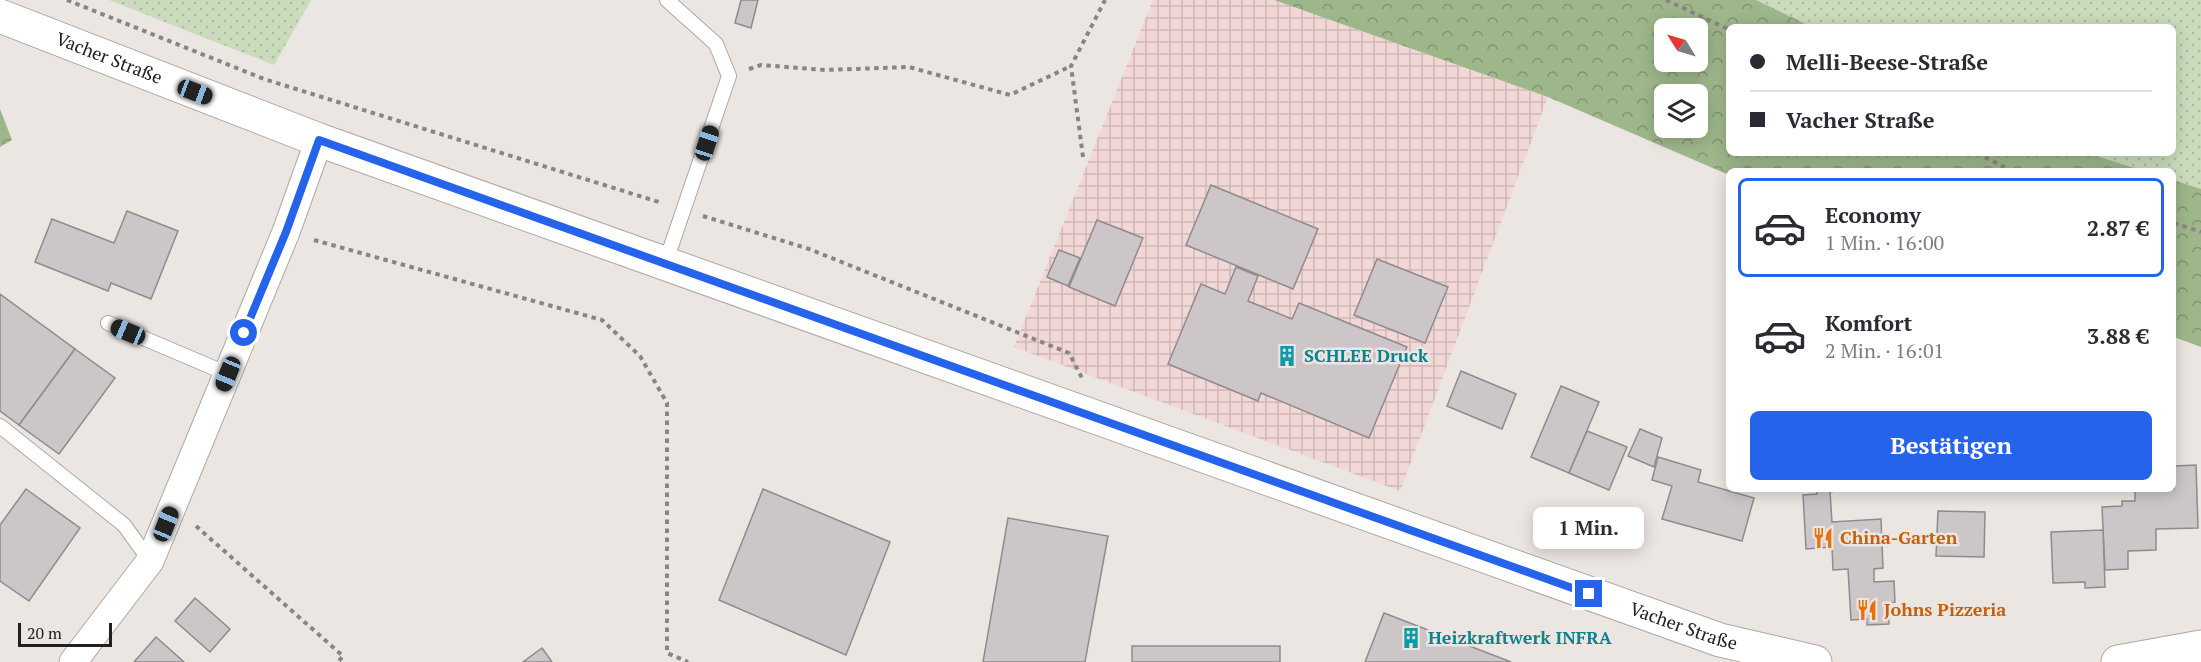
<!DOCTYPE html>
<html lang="de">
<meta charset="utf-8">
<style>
:root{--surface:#fff;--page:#f7f7f7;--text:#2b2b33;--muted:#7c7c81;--line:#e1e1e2;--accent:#2563eb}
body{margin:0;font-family:"PT Serif",serif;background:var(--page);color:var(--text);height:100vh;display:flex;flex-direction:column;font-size:22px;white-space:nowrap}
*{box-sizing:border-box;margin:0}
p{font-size:20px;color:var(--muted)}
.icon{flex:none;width:33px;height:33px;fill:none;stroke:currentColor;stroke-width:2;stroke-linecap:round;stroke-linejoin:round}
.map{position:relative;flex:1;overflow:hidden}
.side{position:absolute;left:1726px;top:168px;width:450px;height:324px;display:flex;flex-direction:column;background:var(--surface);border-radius:9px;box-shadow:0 3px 15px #0003}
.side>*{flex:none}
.guide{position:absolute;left:1726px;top:24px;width:450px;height:132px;border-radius:9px;box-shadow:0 3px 15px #0003;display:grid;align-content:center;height:132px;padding:0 24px;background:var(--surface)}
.needle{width:39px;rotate:307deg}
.fabs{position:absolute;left:1654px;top:18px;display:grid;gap:12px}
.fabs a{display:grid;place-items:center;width:54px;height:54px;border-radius:9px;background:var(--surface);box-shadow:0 3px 15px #0003;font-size:30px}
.scale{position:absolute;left:18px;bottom:15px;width:94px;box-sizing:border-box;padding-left:6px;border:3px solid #22201f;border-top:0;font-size:16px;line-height:21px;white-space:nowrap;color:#22201f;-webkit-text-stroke:4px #ece6e2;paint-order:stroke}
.end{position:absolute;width:27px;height:27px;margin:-14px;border:8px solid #2563eb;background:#fff;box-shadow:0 0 0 3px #fff}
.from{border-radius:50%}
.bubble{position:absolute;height:42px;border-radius:9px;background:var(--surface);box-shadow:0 3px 15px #0003;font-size:20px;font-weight:700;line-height:42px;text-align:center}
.car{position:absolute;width:18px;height:36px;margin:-18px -9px;border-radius:8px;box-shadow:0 0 4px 2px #0007;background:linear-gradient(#222 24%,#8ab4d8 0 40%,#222 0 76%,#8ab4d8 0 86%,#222 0)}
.guide b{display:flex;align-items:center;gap:21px;height:57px;font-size:22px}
.guide b+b{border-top:2px solid var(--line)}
.guide i{width:15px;height:15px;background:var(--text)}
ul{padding:10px 0 0;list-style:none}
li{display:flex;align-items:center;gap:18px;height:99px;margin:0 12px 9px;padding:0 12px;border:3px solid transparent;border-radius:9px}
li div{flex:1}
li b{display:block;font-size:22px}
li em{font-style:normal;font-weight:700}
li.current{border-color:var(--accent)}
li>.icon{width:54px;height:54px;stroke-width:1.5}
.action{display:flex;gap:12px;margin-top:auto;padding:12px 24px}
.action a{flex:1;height:69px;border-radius:9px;background:var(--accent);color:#fff;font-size:24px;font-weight:700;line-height:69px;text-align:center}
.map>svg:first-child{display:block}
</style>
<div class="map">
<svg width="2201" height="662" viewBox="0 0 2201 662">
<defs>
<pattern id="industrial-grid" width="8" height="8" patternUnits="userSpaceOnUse" patternTransform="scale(1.5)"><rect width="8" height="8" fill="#f1d7d5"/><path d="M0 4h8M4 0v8" fill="none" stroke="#ceb8b6"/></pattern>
<pattern id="grass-dots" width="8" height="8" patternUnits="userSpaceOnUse" patternTransform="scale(1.5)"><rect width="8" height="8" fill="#cadcbc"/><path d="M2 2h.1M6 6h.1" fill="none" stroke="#adbca1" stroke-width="1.8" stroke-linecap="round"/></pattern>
<pattern id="forest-crowns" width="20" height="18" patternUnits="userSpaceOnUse" patternTransform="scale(1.5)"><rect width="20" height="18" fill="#9eb78a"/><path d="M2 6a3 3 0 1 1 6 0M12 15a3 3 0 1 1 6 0" fill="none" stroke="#809470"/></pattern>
</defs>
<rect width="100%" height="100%" fill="#ece6e2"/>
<path fill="url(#industrial-grid)" d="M1153 0H1274L1548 97 1400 491 1014 347Z"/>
<g fill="url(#grass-dots)">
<path d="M109 0H311L274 65Z"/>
<path d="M1756 0H2201V189L2174 180V171H2144L2087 153H2174V27H1812Z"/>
</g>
<g fill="url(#forest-crowns)" fill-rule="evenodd">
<path d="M1274 0H1756L1812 27H1730V153H2087L2144 171H1730L1729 175 1548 97ZM1665 28H1698V62H1665ZM1665 94H1698V128H1665Z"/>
<path d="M0 109 12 140 0 147Z"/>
<path d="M2174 180 2201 189V347L2174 337Z"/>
</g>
<g fill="#cdc6c8" stroke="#908a8c" stroke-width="1.5">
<path d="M741 0H758L751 28 735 23Z"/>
<path d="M1211 185 1318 229 1293 289 1186 245Z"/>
<path d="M127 211 178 231 151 299 111 283 108 291 35 262 52 219 114 243Z"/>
<path d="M1097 220 1143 238 1115 306 1069 287Z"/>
<path d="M1059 250 1080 258 1068 286 1047 277Z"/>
<path d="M1377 259 1448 287 1425 343 1354 315Z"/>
<path d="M1236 267 1258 276 1248 301 1292 319 1299 303 1407 347 1369 438 1261 393 1258 401 1168 364 1201 284 1225 294Z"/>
<path d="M0 294 75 349 19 425 0 411Z"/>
<path d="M75 349 115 378 59 454 19 425Z"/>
<path d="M1461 371 1516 394 1502 429 1447 406Z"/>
<path d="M1561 386 1599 402 1569 473 1531 457Z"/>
<path d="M1640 429 1662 438 1654 467 1628 456Z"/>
<path d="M1587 431 1627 447 1609 490 1569 473Z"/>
<path d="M1658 457 1701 470 1698 482 1754 498 1742 541 1662 519 1672 486 1652 480Z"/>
<path d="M2196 465 2198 528 2156 529V550L2128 551V569L2105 570 2102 507 2122 506V501H2135V489H2174V466Z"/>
<path d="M26 489 80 528 29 601 0 581V525Z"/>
<path d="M763 489 890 542 846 655 719 600Z"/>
<path d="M1816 489H1846L1830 492 1832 522 1881 519 1883 568 1874 569V582L1894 581 1895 602 1888 603 1889 624 1867 625V619L1851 620 1848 569 1833 570 1832 547 1806 549 1803 495 1817 494Z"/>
<path d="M1938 511 1985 512 1984 557 1936 556Z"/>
<path d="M1008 518 1108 536 1085 662H983Z"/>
<path d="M2103 530 2105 587 2085 588V582L2053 583 2051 532Z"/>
<path d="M195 598 230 629 210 652 175 621Z"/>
<path d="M1384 613 1511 662H1365Z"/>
<path d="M156 637 184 662H134Z"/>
<rect x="1132" y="646" width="148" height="16"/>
<path d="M542 648 552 662H523Z"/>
</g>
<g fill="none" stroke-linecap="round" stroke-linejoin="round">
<defs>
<g id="lane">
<path d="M665 264 729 76 716 44 667 0"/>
<path d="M108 323 228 374"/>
<path d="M0 426 124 525 150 561"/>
</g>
<path id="street" d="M73 662 150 561 286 232 319 140"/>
<g id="secondary">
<path id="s1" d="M0 16 319 140 1720 640 1815 662"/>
<path d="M2118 662 2201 647"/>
</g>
</defs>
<use href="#lane" stroke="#ada8a4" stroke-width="16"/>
<use href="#street" stroke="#ada8a4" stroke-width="29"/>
<use href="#secondary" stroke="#ada8a4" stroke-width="35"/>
<g stroke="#898582" stroke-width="4" stroke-dasharray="4.5 4.5" stroke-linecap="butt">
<path d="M67 0 264 79 662 203"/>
<path d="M1666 0 1730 30"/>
<path d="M749 69 761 65 825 70 909 67 1010 95 1071 66"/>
<path d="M1977 153 2012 171"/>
<path d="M1083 157 1071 66 1105 0"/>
<path d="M703 216 809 249 1069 353 1082 378"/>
<path d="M2174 223 2201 232"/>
<path d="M314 240 602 320 640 356 667 403V653L688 662"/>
<path d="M196 526 343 656 338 662"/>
</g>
<use href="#lane" stroke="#fff" stroke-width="14"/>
<use href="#street" stroke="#fff" stroke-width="27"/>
<use href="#secondary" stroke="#fff" stroke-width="33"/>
</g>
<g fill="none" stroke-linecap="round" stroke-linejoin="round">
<path stroke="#2563eb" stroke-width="8" d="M244 333 286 232 319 140 1589 594"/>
</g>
<defs>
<symbol id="building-bare" viewBox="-9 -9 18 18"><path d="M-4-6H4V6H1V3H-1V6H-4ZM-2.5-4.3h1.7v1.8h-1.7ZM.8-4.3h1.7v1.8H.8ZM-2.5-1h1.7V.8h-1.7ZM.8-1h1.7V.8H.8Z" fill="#0f9aa8" stroke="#ece6e2" stroke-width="2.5" paint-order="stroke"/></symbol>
<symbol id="restaurant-bare" viewBox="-9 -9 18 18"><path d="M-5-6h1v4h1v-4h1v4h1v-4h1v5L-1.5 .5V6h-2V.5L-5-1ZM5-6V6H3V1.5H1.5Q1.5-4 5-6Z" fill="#e8710a" stroke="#ece6e2" stroke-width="2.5" paint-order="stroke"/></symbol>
</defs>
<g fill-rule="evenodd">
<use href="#building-bare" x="1272" y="341" width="30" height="30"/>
<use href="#restaurant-bare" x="1808" y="523" width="30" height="30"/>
<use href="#restaurant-bare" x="1852" y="595" width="30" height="30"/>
<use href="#building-bare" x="1396" y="623" width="30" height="30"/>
</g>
<g text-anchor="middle" stroke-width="5" stroke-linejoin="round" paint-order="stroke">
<g font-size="18" fill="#22201f" stroke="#ece6e2">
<text dy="6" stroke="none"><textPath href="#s1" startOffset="117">Vacher Straße</textPath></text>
<text dy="6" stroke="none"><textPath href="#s1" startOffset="1791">Vacher Straße</textPath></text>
</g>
<g font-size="18" font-weight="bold" fill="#0d838f" stroke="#ece6e2" text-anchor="start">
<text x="1304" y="362">SCHLEE Druck</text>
<text x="1428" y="644">Heizkraftwerk INFRA</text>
</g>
<g font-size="18" font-weight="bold" fill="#c56008" stroke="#ece6e2" text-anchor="start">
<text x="1840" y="544">China-Garten</text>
<text x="1884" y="616">Johns Pizzeria</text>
</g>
</g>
</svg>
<div class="fabs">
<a><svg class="needle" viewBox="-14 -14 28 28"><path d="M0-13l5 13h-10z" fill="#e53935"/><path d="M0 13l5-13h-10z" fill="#7c7c81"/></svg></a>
<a><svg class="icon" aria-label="layers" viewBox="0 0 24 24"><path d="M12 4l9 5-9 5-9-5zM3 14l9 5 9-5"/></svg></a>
</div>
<div class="scale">20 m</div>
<i class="end from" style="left:244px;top:333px"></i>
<i class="end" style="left:1589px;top:594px"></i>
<div class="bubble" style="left:1533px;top:507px;width:111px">1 Min.</div>
<i class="car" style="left:195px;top:92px;rotate:111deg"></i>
<i class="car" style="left:707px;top:143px;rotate:18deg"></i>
<i class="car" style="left:128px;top:332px;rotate:293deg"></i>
<i class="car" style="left:228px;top:374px;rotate:202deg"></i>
<i class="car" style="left:166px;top:524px;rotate:22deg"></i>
<div class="guide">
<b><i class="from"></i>Melli-Beese-Straße</b>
<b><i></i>Vacher Straße</b>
</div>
<section class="side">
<ul>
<li class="current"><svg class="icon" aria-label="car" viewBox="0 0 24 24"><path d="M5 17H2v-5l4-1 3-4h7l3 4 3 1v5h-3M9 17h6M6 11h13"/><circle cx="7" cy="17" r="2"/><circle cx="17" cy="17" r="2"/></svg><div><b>Economy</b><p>1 Min. · 16:00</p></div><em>2.87 €</em></li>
<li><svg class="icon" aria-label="car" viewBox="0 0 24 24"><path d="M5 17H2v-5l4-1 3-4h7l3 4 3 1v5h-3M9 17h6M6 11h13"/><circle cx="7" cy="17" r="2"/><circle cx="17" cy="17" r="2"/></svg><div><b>Komfort</b><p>2 Min. · 16:01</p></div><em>3.88 €</em></li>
</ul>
<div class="action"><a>Bestätigen</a></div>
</section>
</div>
